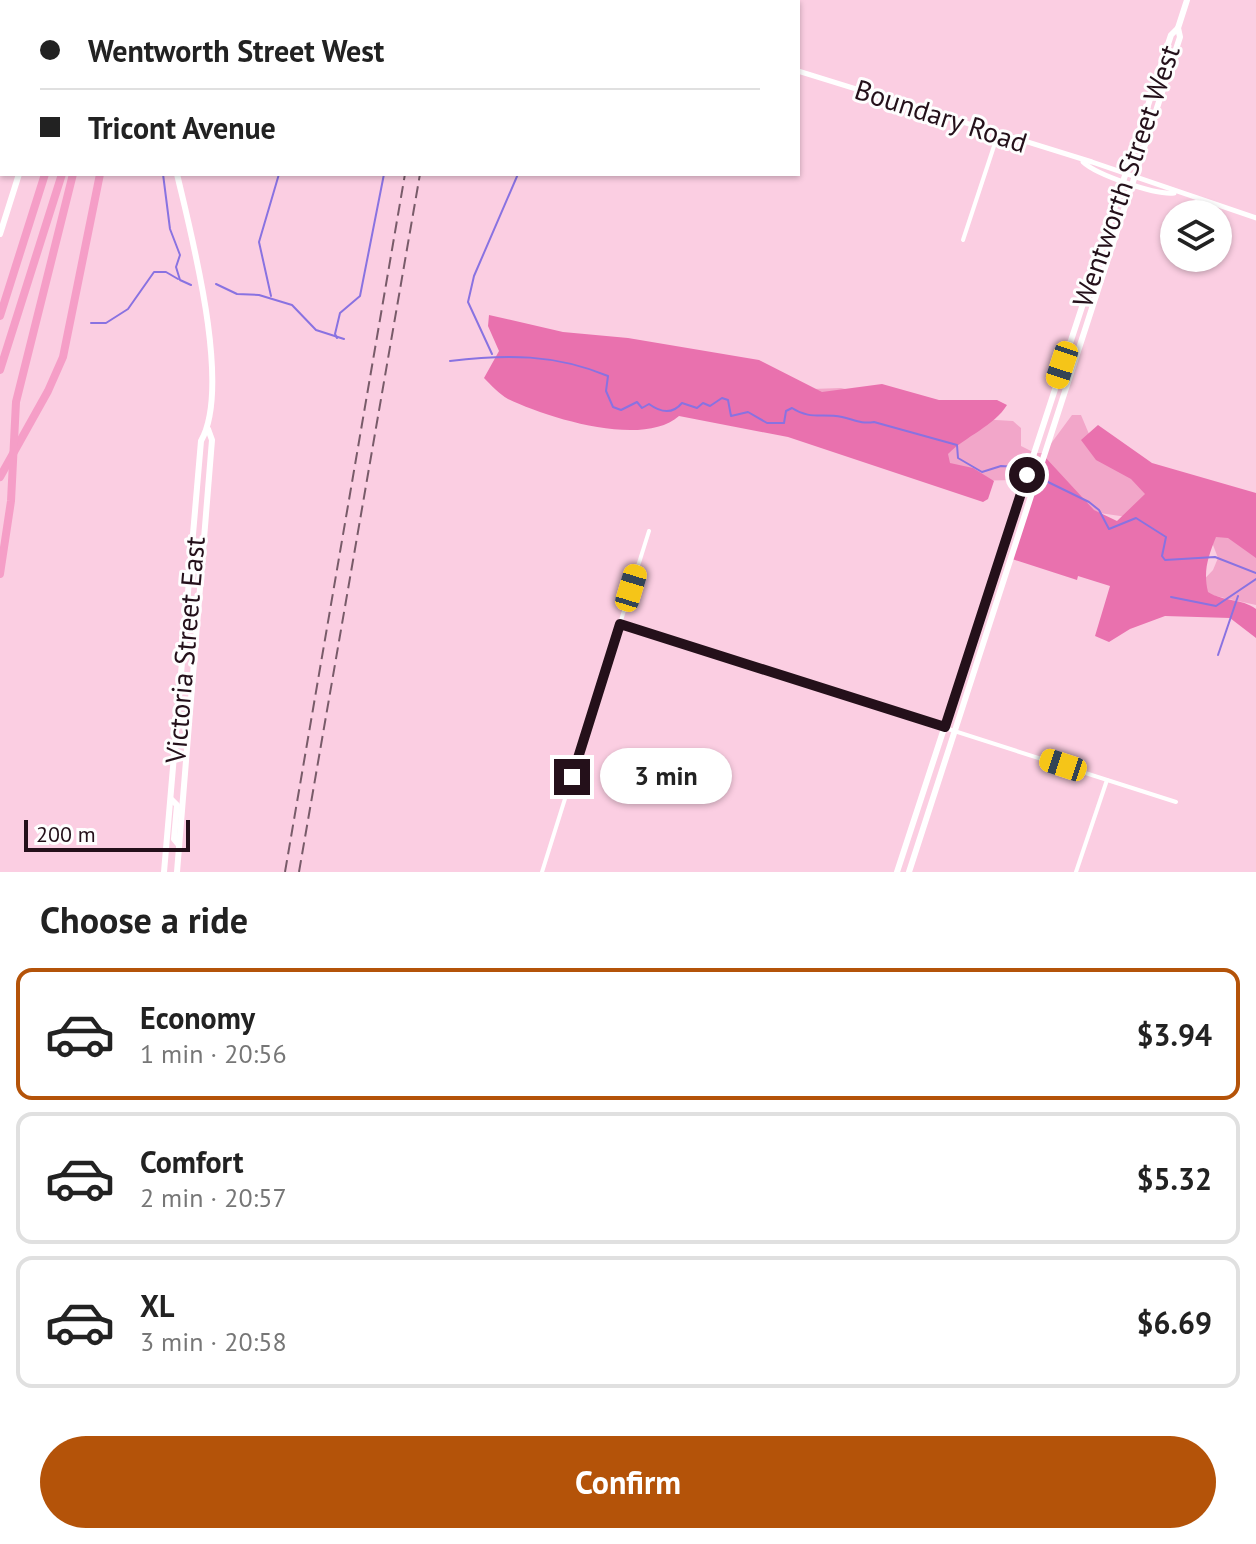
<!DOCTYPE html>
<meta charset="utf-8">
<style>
:root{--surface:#fff;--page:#f2f2f2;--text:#222;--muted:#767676;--line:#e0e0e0;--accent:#b45309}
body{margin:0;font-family:"PT Sans",sans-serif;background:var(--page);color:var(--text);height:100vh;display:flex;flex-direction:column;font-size:30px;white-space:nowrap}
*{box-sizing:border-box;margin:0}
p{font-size:26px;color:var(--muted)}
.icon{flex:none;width:44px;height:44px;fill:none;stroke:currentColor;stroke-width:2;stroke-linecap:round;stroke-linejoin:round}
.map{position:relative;height:872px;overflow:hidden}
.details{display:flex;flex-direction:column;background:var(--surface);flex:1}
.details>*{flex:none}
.guide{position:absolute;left:0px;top:0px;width:800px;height:176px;box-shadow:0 2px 6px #0004;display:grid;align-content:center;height:176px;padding:0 40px;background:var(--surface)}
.fabs{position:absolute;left:1160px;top:200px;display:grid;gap:16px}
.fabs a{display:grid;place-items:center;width:72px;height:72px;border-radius:50%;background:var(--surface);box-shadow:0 2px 6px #0004;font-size:40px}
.scale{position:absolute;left:24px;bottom:20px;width:166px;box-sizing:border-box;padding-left:8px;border:4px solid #24101a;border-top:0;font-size:22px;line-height:28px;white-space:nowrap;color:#24101a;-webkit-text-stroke:6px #fefefe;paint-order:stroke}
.end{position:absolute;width:36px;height:36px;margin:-18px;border:10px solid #24101a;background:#fff;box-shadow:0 0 0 4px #fff}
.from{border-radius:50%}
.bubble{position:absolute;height:56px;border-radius:28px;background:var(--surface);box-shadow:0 2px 6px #0004;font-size:26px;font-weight:700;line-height:56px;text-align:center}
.car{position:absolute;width:24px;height:48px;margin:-24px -12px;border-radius:10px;box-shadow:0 0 6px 2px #0007;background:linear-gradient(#f5c518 24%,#345 0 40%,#f5c518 0 76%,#345 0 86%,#f5c518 0)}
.guide b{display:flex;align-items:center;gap:28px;height:76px;font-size:30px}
.guide b+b{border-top:2px solid var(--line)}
.guide i{width:20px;height:20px;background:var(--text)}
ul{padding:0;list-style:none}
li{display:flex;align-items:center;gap:24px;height:132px;margin:0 16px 12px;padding:0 24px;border:4px solid var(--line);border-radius:16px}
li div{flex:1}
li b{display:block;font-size:30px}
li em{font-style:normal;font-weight:700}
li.active{border-color:var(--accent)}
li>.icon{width:72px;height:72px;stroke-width:1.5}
h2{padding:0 40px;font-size:36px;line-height:96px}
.primary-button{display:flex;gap:16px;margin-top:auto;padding:16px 40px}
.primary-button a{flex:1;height:92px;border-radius:48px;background:var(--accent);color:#fff;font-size:32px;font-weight:700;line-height:92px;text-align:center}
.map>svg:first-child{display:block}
</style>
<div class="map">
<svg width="1256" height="872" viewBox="0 0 1256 872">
<rect width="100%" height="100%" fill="#fbcee2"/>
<g fill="#f2a6c9">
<path d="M841 388 888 399 955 445 964 440 979 419 1013 421 1021 428V446L1035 453H1044L1072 415H1081L1089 434 1152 493 1127 517 1079 510 1042 487 1017 480 966 481 812 389Z"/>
<path d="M1200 511 1256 549V605L1193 591 1213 570 1218 558Z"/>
</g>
<g fill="#e971ae">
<path d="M489 315 563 332 628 338 759 360 822 392 882 384 939 400H997L1007 405C994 426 966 436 948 454L950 463 973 468 994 481 988 499 983 502 788 437 679 416C643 448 548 418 508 399 499 394 491 385 484 378L499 351 488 326Z"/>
<path d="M1098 425 1152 463 1256 493V558L1228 538 1216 537C1208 557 1203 571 1208 592 1224 602 1241 598 1256 609V638L1230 618 1165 616 1130 629 1109 642 1095 636 1110 586 1078 576 1077 580 1012 559 1045 457 1094 510 1117 521 1145 494 1131 479 1096 460 1081 440Z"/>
</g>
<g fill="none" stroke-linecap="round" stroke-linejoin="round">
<g stroke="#8972e1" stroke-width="2">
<path d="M59 0 61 1"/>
<path d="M384 2 385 0"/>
<path d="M603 2V0"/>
<path d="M163 174 170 229 180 255 176 267 180 280 191 285"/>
<path d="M216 284 237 294 259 295 292 305 316 330 344 339"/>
<path d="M271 296 259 242 279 174"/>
<path d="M91 323H106L128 309 154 272H166L178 279"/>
<path d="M337 338 335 334 340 313 360 296 384 174"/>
<path d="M492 354 468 302 474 276 518 174"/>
<path d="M450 361C506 354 555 354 608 376L606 391 613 407 621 410 637 402 642 408 649 404C660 412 672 415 682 403L697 408 703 403 710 406 722 398 728 400 731 416 748 412 767 423H784L786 411 792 408C810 420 822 413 842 417 855 420 861 424 874 422L957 445 958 458 982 472 1001 466 1019 467"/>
<path d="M1048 482 1089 502 1099 510 1109 529 1136 518 1166 537 1162 556 1165 560 1215 557 1256 573"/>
<path d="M1171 597 1216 606 1256 579"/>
<path d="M1218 655 1238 596"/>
</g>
<g stroke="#fff" stroke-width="4">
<path d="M963 240 998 134"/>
<path d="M620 624 1176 802"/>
<path d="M542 872 649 531"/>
<path d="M1076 872 1107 780"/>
</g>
<g stroke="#fff" stroke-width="5">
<path d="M798 71 1092 162 1256 218"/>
<path d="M1083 162C1097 175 1155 195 1174 193"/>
</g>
<g stroke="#fff" stroke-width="6">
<path d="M73 2 74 0"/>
<path d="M157 2V0"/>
<path d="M0 234 19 174"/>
<path d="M172 800 177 805 174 839 179 845"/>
<path d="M164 872 201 441C232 387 191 234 177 174"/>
<path d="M177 872 212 440 208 429"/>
<path d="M897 872 1171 35 1178 28 1187 0"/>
<path d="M909 872 1180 37 1178 28"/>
</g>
<g stroke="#f59ec7" stroke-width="8">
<path d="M98 2 99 0"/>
<path d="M115 2 116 0"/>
<path d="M132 2 133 0"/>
<path d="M0 316 45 174"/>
<path d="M0 370 62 174"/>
<path d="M0 477 48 391 63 357 100 174"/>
<path d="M0 574 11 501 16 402 73 174"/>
</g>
<g stroke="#785b69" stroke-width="2" stroke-dasharray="12 6" stroke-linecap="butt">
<path d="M431 2V0"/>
<path d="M451 2 452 0"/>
<path d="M285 872 405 174"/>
<path d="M299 872 420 174"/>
</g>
</g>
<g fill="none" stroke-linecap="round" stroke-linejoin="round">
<path stroke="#24101a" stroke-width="10" d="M572 777 620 624 945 727 1027 475"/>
</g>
<g text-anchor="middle" stroke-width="6" stroke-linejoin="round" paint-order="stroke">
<g font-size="28" fill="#24101a" stroke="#fefefe">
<text transform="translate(941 116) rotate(18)" y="10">Boundary Road</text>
<text transform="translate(1126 176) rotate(-71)" y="10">Wentworth Street West</text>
<text transform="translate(185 650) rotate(-85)" y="10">Victoria Street East</text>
</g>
</g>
</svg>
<div class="fabs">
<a><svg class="icon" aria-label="layers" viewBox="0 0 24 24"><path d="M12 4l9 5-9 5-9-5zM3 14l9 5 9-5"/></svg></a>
</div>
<div class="scale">200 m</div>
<i class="end from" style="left:1027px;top:475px"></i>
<i class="end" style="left:572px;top:777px"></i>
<div class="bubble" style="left:600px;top:748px;width:132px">3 min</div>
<i class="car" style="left:1062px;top:365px;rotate:198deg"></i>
<i class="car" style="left:631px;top:588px;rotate:17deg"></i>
<i class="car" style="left:1063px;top:765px;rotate:288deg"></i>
<div class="guide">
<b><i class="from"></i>Wentworth Street West</b>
<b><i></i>Tricont Avenue</b>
</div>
</div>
<section class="details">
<h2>Choose a ride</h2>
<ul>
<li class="active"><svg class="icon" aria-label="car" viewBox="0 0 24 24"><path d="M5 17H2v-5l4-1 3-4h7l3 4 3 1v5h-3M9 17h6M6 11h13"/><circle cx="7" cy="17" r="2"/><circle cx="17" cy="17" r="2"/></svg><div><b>Economy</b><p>1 min · 20:56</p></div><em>$3.94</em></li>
<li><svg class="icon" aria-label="car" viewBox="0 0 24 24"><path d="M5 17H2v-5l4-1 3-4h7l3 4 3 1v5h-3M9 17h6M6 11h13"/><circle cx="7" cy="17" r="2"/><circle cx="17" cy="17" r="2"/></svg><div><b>Comfort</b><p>2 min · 20:57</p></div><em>$5.32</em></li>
<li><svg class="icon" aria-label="car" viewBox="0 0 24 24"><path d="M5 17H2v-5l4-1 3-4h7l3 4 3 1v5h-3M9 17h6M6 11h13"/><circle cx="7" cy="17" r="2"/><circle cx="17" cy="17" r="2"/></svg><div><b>XL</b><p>3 min · 20:58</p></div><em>$6.69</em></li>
</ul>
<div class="primary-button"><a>Confirm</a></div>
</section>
